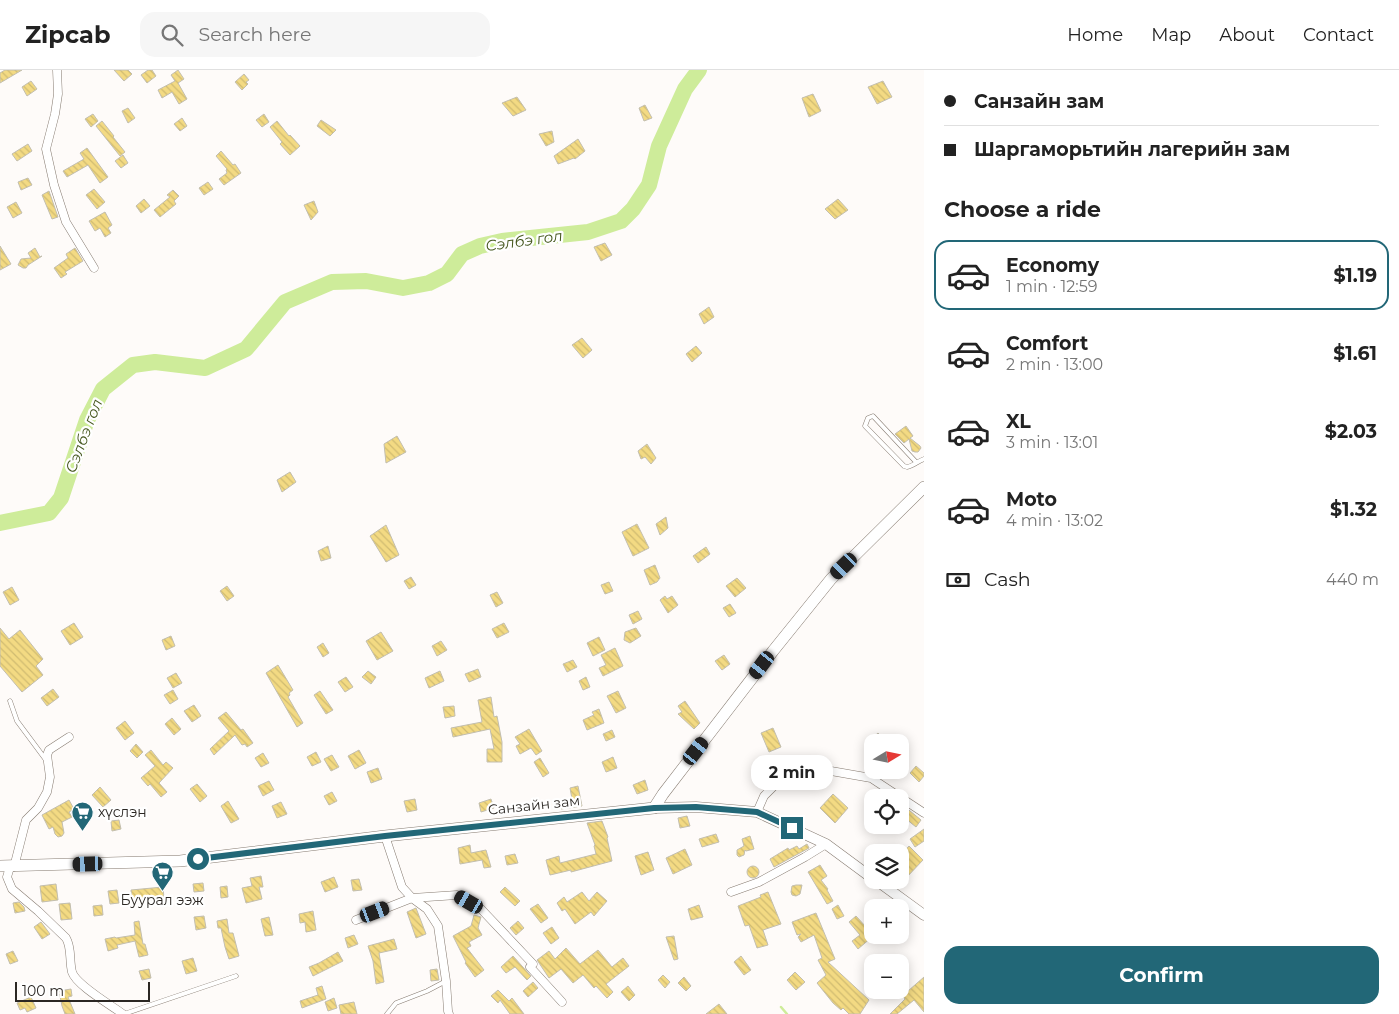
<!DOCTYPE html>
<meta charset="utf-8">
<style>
:root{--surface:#fff;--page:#f6f6f6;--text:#222;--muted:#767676;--line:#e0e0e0;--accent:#226777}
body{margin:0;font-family:Montserrat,sans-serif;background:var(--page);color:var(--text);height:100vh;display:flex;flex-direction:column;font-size:19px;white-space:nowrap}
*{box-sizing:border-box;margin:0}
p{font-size:16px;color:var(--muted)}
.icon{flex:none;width:28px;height:28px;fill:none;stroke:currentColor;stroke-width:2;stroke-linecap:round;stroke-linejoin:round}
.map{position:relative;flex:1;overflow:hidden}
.drawer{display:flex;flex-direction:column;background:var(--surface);width:475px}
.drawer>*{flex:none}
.hud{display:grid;align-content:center;height:110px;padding:0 20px;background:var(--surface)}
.needle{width:32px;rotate:80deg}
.fabs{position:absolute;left:864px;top:664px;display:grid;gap:10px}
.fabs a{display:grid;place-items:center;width:45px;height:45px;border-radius:10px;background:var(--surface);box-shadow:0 2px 12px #0003;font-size:25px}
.scale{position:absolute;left:15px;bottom:12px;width:135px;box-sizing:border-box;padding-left:5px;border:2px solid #2b2723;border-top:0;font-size:14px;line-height:18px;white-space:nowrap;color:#2b2723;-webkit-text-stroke:4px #fff;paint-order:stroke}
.end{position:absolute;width:22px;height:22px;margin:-11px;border:6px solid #226777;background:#fff;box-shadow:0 0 0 2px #fff}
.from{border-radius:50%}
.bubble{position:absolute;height:35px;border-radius:15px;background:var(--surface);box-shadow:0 2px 12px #0003;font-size:16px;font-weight:700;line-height:35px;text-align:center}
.car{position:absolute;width:15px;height:30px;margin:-15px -8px;border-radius:6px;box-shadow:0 0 4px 1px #0007;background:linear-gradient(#222 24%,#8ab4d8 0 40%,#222 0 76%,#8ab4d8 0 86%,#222 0)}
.hud b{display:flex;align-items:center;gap:18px;height:48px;font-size:19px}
.hud b+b{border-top:1px solid var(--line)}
.hud i{width:12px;height:12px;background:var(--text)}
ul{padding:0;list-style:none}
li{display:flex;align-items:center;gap:15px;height:70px;margin:0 10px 8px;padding:0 10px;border:2px solid transparent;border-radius:15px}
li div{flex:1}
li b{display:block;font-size:19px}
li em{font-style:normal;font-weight:700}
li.selected{border-color:var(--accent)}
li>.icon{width:45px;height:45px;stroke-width:1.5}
h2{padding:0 20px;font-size:22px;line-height:60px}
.pay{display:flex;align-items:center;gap:12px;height:55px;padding:0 20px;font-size:19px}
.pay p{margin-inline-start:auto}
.button{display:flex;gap:10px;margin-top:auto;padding:10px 20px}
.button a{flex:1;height:58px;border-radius:15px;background:var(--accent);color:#fff;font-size:20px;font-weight:700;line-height:58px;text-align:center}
header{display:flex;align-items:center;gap:30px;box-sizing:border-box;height:70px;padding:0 25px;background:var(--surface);border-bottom:1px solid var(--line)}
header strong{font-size:24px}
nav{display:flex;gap:28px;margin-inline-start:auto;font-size:18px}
.search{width:350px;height:45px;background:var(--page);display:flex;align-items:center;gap:12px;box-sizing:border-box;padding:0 18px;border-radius:15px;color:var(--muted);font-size:19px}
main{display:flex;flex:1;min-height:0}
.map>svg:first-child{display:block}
</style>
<header>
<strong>Zipcab</strong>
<div class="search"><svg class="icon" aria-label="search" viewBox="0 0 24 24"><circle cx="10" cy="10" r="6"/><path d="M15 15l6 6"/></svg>Search here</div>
<nav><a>Home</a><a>Map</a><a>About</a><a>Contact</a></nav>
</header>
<main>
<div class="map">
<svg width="924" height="944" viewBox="0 0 924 944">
<defs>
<pattern id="building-back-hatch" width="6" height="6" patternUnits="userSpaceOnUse" patternTransform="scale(1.25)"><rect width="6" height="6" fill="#f3da83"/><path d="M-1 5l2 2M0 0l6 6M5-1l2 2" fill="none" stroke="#d0bb71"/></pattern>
</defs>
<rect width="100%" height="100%" fill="#fefbf9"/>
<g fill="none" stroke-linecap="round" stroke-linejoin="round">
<path stroke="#ceec9a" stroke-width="2.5" d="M781 937 787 944"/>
<path stroke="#ceec9a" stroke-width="16" d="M0 453 49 443 61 428 87 350 103 319 133 295 155 292 205 298 246 279 285 232 332 212 366 211 403 218 429 213 447 204 462 184 480 176 502 171 588 162 621 151 633 139 649 115 659 76 685 19 699 0"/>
</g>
<g fill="url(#building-back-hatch)" stroke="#c2beaf">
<path d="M5 0H22L0 13V3Z"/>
<path d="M114 0H128L132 4 124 11Z"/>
<path d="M148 0H152L156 6 147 13 141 5Z"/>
<path d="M178 0 184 9 178 13 187 29 179 34 172 22 162 28 158 20 175 11 171 5Z"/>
<path d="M244 4 249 10 246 12 248 14 242 20 235 12Z"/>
<path d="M31 11 37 19 27 26 22 17Z"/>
<path d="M883 11 892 27 877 34 868 17Z"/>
<path d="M813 24 821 41 809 47 802 28Z"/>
<path d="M517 27 526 40 513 46 502 33Z"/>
<path d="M645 35 652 48 644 51 639 38Z"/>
<path d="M128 38 135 48 128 53 122 41Z"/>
<path d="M93 44 98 51 91 57 85 49Z"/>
<path d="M264 44 269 52 262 57 256 50Z"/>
<path d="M182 48 187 56 180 61 174 54Z"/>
<path d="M321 50 336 60 330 66 317 56Z"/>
<path d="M102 51 114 66 113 67 125 82 120 86 96 56Z"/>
<path d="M277 51 289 66 290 65 300 76 290 85 280 74 282 72 270 57Z"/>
<path d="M552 61 554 72 546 76 539 64Z"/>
<path d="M578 69 585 81 575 89 574 88 558 94 554 86Z"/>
<path d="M28 74 32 81 17 91 12 84Z"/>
<path d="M87 78 108 107 100 113 88 95 67 107 63 101 84 89 80 83Z"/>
<path d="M221 81 233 95 235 94 241 103 224 115 219 109 227 103 226 100 227 99 216 86Z"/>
<path d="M123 85 128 93 121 98 115 91Z"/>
<path d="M28 108 32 115 21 120 18 112Z"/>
<path d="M208 112 213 119 204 125 199 118Z"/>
<path d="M94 119 105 132 97 139 86 125Z"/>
<path d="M173 120 179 126 174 131 176 134 160 147 154 140 170 127 167 125Z"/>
<path d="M49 121 58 147 52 149 42 125Z"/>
<path d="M144 129 150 136 141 143 136 136Z"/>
<path d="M838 129 848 140 835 149 825 139Z"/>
<path d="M314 131 318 142 311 150 304 135Z"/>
<path d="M16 132 22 143 13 148 7 137Z"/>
<path d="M105 142 112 155 108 158 111 163 105 167 100 158 95 161 89 151Z"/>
<path d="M605 173 612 185 601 191 594 177Z"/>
<path d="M0 176 11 194 0 200Z"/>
<path d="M35 178 40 187 42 186 28 195 26 198H23L18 195 21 189 31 188 28 183Z"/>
<path d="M75 178 83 191 65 202 67 204 61 208 54 198 68 188 66 184Z"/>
<path d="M709 237 714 247 704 254 699 244Z"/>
<path d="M582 268 592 280 583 288 572 275Z"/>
<path d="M696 276 702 283 692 292 686 284Z"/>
<path d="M906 356 913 366 910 368 920 376 921 378 918 382H915L912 381 909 369 904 373 895 364Z"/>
<path d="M397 366 406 382 386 393 384 374Z"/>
<path d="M647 374 656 388 651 394 645 387 641 389 638 381Z"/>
<path d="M290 402 296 412 282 422 277 410Z"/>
<path d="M666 447 668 458 660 465 656 454Z"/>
<path d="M637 454 649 478 633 486 622 462Z"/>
<path d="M386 455 399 485 386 492 370 466Z"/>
<path d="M328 476 331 488 321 491 318 481Z"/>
<path d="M706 477 710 484 698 493 693 486Z"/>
<path d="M655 495 660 508 657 512 650 515 644 500Z"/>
<path d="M411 507 416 515 409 519 404 511Z"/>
<path d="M737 508 746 518 735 527 726 516Z"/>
<path d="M609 512 613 521 605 524 601 515Z"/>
<path d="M227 516 234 526 227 531 220 521Z"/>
<path d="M12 517 19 530 10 535 3 522Z"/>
<path d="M497 522 503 533 496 537 490 525Z"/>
<path d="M665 526 667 529 672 526 678 535 668 543 660 530Z"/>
<path d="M730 534 736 543 729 547 723 538Z"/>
<path d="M638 541 642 549 633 554 629 545Z"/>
<path d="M74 553 83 567 70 575 61 561Z"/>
<path d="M504 553 509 562 497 568 492 559Z"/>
<path d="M0 558 9 569 20 560 43 589 36 596 43 605 22 622 0 596Z"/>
<path d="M636 558 641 566 630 573 624 570 625 562Z"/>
<path d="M381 562 393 581 377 590 366 571Z"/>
<path d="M171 566 175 576 166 580 162 570Z"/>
<path d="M599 567 605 580 593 586 587 573Z"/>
<path d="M441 571 447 580 437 586 432 576Z"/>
<path d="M323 573 329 583 323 587 317 577Z"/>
<path d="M615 578 623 596 603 606 599 598 606 595 601 585Z"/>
<path d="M724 585 730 594 722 600 715 591Z"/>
<path d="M573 590 577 597 567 602 563 594Z"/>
<path d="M278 595 293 620 289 623 290 625 288 627 303 653 297 657 266 603Z"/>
<path d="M478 599 481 607 469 612 465 604Z"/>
<path d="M368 601 376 607 371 614 362 607Z"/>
<path d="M440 601 444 611 429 618 425 608Z"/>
<path d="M176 603 182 613 173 618 167 608Z"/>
<path d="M346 607 353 617 345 622 338 612Z"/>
<path d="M586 607 590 617 583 620 579 611Z"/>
<path d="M53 619 59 627 47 636 41 628Z"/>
<path d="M173 620 178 629 170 634 164 625Z"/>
<path d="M320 621 333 640 326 644 314 625Z"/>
<path d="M618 621 626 638 616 643 607 626Z"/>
<path d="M491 627 494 647 497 646 502 672V692H487V679H494L490 659 453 667 451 658 482 652 478 630Z"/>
<path d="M685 631 700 653 694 659 678 644 682 642 678 636Z"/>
<path d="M194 635 201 646 192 652 184 641Z"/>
<path d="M454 636 455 646 445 648 443 637Z"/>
<path d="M599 639 604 653 587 660 583 650 594 645 592 642Z"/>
<path d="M226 642 241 660 243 659 253 673 247 677 245 674 242 675 235 665 214 685 210 679 229 661 218 648Z"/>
<path d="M172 648 181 659 174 665 165 654Z"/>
<path d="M125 651 134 663 125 670 116 658Z"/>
<path d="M773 658 781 677 769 682 761 663Z"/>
<path d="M529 659 542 681 536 685 531 678 520 684 516 676 520 674 515 667Z"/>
<path d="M612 660 615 667 606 671 603 664Z"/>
<path d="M878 663 887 672H868Z"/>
<path d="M136 674 143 682 137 688 130 681Z"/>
<path d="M151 680 163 695 166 692 173 698 159 713 167 722 161 727 150 714 148 716 141 708 155 696 145 685Z"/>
<path d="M359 680 366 693 355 699 348 686Z"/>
<path d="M316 682 321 692 312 696 307 687Z"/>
<path d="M263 683 269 693 261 697 255 688Z"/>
<path d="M332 685 339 697 331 701 324 689Z"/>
<path d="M613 687 617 698 606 702 602 692Z"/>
<path d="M540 688 549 703 543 707 534 692Z"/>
<path d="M916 696 924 703V706L919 712 910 703Z"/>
<path d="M378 698 382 709 371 713 367 702Z"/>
<path d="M645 710 648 720 637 724 633 715Z"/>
<path d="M269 711 274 720 263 726 258 716Z"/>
<path d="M197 714 207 726 200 732 190 719Z"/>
<path d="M578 716 582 736 561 739 560 731 572 729 570 718Z"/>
<path d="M100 717 111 730 103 737 92 725Z"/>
<path d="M332 722 337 731 329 735 324 726Z"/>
<path d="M833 724 848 738 835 753 820 738Z"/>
<path d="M415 729 417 740 407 742 404 731Z"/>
<path d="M491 729 494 738 481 742 479 733Z"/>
<path d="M69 730 74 739 69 742 72 747 62 752 64 763 62 766 58 767 55 764 53 757 49 759 42 745Z"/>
<path d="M228 731 239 749 231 753 221 736Z"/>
<path d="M281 732 287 744 277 748 272 736Z"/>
<path d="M904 736 921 750 916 757 900 744V741Z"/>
<path d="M687 746 690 756 680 758 678 748Z"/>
<path d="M119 750 121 759 112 761 111 751Z"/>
<path d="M602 751 608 767 607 768 612 791 571 802V800L550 805 546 790 559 786 560 793 596 784 594 776 595 775 587 753Z"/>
<path d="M924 759V771L915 777 910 769Z"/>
<path d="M716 764 719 772 702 777 699 769Z"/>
<path d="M750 766 754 779 746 781 745 780 744 785 739 787 737 785V780L744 776 742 769Z"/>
<path d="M807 774 809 778 774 797 770 789 788 778 789 780 797 776 799 779Z"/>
<path d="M470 775 471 783 486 780 491 797 484 798 482 790 460 794 458 778Z"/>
<path d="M909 776 923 790 905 809 900 805V786Z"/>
<path d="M685 779 692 795 673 804 666 788Z"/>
<path d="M648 782 654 800 641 805 635 786Z"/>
<path d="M515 784 518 793 507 795 505 786Z"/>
<path d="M820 795 827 806 821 810 828 819 827 820 833 831 827 834 808 802Z"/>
<circle cx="753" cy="802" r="6"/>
<path d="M261 806 263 817H259L262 829 246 833 242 818 252 816 250 808Z"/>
<path d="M334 807 338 817 325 822 321 812Z"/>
<path d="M359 809 362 820 353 821 351 810Z"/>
<path d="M203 813 204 821 194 822 193 814Z"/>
<path d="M56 814 58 830 42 832 40 816Z"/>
<path d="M796 815H802L800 824 796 826 792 825 791 822 792 816Z"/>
<path d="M227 816 228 827 221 828 220 817Z"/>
<path d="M163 817 164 829 132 831 131 820Z"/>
<path d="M505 817 520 831 515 836 500 822Z"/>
<path d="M117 820 119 833 110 834 108 821Z"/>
<path d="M582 822 589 831 597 822 607 831 594 846 591 842 575 854 565 839 562 841 557 833 564 827 567 832Z"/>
<path d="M768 822 781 854 763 860 768 875 757 878 749 855 745 856 738 836 761 827 760 825Z"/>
<path d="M19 832 24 837 25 841 15 843 13 833Z"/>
<path d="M70 833 72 849 61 850 59 834Z"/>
<path d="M538 834 548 848 541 853 530 839Z"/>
<path d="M102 835 103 845 94 846 93 836Z"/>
<path d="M699 835 703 847 691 850 688 839Z"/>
<path d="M838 835 844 846 837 849 832 839Z"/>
<path d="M416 838 426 864 416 868 407 842Z"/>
<path d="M313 841 316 860 306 862 305 852 300 853 299 844Z"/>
<path d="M816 843 835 889 828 892 869 930 860 944H849L843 938 841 940 833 933 817 913 826 905 818 890 822 888 814 865 801 872 798 867 801 864 797 865 792 852Z"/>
<path d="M474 845 481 847 478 858 482 865 469 872 471 876 467 878 484 900 475 907 465 893 466 892 453 866 471 856Z"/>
<path d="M204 846 206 858 196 860 194 847Z"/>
<path d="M856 846 866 857 872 851V867L858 879 852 871 860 865 849 852Z"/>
<path d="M269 847 273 865 265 866 261 849Z"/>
<path d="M227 849 229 863H233L239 886 229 889 225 877 221 858H218L217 851Z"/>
<path d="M139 851 143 874H145L148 885 139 887 135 871 117 875 118 878 108 881 105 869 115 867 116 868 135 865 134 852Z"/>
<path d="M518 851 524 858 516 865 510 858Z"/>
<path d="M41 852 50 864 42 869 34 857Z"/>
<path d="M552 857 559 868 551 874 543 863Z"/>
<path d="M354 865 358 874 348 878 345 868Z"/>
<path d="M674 866 678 889 674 890 666 867Z"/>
<path d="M394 869 397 879 379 883 384 912 376 914 373 891 368 876Z"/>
<path d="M566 878 580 894 598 880 612 897 623 888 629 896 606 914 613 922 607 928 596 916 594 918 583 905 573 913 561 899 549 908 537 890 549 881 555 889Z"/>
<path d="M13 881 18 891 10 894 6 884Z"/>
<path d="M338 882 343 891 313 906 309 897 319 893Z"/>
<path d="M513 886 531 906 527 910 515 897 506 903 501 897Z"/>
<path d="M741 886 751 900 744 905 734 892Z"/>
<path d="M193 888 197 901 186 904 182 891Z"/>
<path d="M149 899 151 908 142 910 139 901Z"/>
<path d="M437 899 439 910 431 911 430 900Z"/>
<path d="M795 902 805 912 796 920 787 910Z"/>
<path d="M663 905 670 912 665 918 658 910Z"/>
<path d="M684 907 691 916 686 921 678 913Z"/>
<path d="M924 907V942L914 930 897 944H890L905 929 900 923V914L908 921Z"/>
<path d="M533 912 538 918 528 927 523 921Z"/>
<path d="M322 916 326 929 302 938 300 931 318 925 316 918Z"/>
<path d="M628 916 635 925 629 931 621 922Z"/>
<path d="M71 919 72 926 68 927 75 944H65L62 936 59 921Z"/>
<path d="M498 920 509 931 512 928 524 944H510L500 930 498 933 491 926Z"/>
<path d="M31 927 36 938 27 942 25 938 20 940 17 933Z"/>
<path d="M334 928 337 938 328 941 325 932Z"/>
<path d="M354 932 357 944H341L339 935Z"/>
<path d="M719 934 727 944H706Z"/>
</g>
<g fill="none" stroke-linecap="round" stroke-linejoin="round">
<defs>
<g id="service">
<path d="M916 392 873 346 868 348 865 356 904 396 907 397C913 396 918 391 924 389"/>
<path d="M10 631 17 651 46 690"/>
<path d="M124 944 236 906"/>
<path d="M387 944 396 933 427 921 446 911"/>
</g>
<g id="minor">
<path d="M57 0 58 24 55 44 46 79 54 115 66 152 94 198"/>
<path d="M757 742 764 726 790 700 831 701 871 708 924 743"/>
<path d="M385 766 402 817 412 828 427 839 438 856 446 911 448 941 449 944"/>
<path d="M10 797 7 807 12 819 38 841 66 868C72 878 69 890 72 902 76 915 111 935 123 944"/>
<path d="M14 797 26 750 38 738 47 722 50 707 47 685 49 680 69 667"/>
<path d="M731 822 759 812 805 787 826 774"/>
<path d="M356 850 412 828 457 825 481 839 533 894 530 897 562 932"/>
</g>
<g id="tertiary">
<path d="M654 738 696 737 757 742 826 774 872 808"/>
<path d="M876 810 924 845"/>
</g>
<path id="secondary" d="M0 796 180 791 385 766 654 738 663 724 773 581 831 509 924 417"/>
</defs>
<use href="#service" stroke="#877c72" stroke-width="5"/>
<use href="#minor" stroke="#877c72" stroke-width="9"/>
<use href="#tertiary" stroke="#877c72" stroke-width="11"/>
<use href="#secondary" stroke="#877c72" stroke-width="12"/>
<use href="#service" stroke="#fff" stroke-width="4"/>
<use href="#minor" stroke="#fff" stroke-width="8"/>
<use href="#tertiary" stroke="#fff" stroke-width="10"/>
<use href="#secondary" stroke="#fff" stroke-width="11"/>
</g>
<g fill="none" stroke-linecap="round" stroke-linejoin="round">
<path stroke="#226777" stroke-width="6" d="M198 789 385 766 654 738 696 737 757 742 792 758"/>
</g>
<defs>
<symbol id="supermarket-pin" viewBox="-11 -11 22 30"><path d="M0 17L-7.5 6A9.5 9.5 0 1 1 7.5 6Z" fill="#226777" stroke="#fff"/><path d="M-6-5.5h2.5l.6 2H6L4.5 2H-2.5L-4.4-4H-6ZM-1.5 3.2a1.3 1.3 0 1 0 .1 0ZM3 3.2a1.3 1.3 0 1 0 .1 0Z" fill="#fff"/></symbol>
</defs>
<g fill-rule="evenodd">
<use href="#supermarket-pin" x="70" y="730" width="25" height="34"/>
<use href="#supermarket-pin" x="150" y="790" width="25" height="34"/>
</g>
<g text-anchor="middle" stroke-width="4.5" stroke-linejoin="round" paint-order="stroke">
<g font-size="14" fill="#2b2723" stroke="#fff">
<text transform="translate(534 735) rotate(-6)" y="5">Санзайн зам</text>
</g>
<g font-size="14" fill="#2b2723" stroke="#fff" text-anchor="start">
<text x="98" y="747">хүслэн</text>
<text x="162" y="835" text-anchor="middle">Буурал ээж</text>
</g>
<g font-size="15" font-style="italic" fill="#45571e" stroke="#fff">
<text transform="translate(524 171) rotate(-8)" y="5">Сэлбэ гол</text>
<text transform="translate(84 366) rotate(-69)" y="5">Сэлбэ гол</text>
</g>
</g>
</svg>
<div class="fabs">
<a><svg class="needle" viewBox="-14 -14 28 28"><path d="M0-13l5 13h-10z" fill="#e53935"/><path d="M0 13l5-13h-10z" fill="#767676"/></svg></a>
<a><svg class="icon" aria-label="locate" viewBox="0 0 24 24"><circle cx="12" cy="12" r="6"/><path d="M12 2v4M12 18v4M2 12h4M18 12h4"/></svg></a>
<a><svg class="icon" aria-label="layers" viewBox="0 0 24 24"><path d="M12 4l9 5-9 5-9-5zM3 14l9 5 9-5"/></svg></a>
<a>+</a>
<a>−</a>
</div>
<div class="scale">100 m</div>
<i class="end from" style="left:198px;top:789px"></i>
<i class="end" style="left:792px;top:758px"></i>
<div class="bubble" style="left:751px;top:685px;width:82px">2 min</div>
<i class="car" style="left:844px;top:496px;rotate:226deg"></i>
<i class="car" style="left:762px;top:595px;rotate:217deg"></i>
<i class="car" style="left:696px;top:681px;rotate:38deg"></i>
<i class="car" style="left:88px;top:794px;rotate:268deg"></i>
<i class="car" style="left:469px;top:832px;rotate:300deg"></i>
<i class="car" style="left:375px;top:842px;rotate:69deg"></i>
</div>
<section class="drawer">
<div class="hud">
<b><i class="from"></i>Санзайн зам</b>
<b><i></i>Шаргаморьтийн лагерийн зам</b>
</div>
<h2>Choose a ride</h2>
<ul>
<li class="selected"><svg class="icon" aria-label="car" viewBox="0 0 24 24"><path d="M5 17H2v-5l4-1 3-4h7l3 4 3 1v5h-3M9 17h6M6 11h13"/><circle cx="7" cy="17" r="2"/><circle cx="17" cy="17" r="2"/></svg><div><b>Economy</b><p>1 min · 12:59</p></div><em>$1.19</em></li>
<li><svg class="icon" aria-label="car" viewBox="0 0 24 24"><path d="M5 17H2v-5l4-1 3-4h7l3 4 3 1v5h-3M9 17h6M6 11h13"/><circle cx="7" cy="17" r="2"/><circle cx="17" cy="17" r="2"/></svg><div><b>Comfort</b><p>2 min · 13:00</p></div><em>$1.61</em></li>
<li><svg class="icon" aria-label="car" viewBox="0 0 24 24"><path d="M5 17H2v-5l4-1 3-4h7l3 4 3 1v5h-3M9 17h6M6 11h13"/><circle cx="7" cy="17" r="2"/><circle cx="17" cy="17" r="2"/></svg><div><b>XL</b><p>3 min · 13:01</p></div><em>$2.03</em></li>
<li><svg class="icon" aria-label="car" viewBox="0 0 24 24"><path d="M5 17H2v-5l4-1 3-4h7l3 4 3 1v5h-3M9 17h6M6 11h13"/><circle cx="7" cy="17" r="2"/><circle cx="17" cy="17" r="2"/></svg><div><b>Moto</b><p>4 min · 13:02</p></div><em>$1.32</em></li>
</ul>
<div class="pay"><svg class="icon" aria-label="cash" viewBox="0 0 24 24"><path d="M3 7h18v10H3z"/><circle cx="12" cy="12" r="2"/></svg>Cash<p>440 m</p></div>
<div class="button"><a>Confirm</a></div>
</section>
</main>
